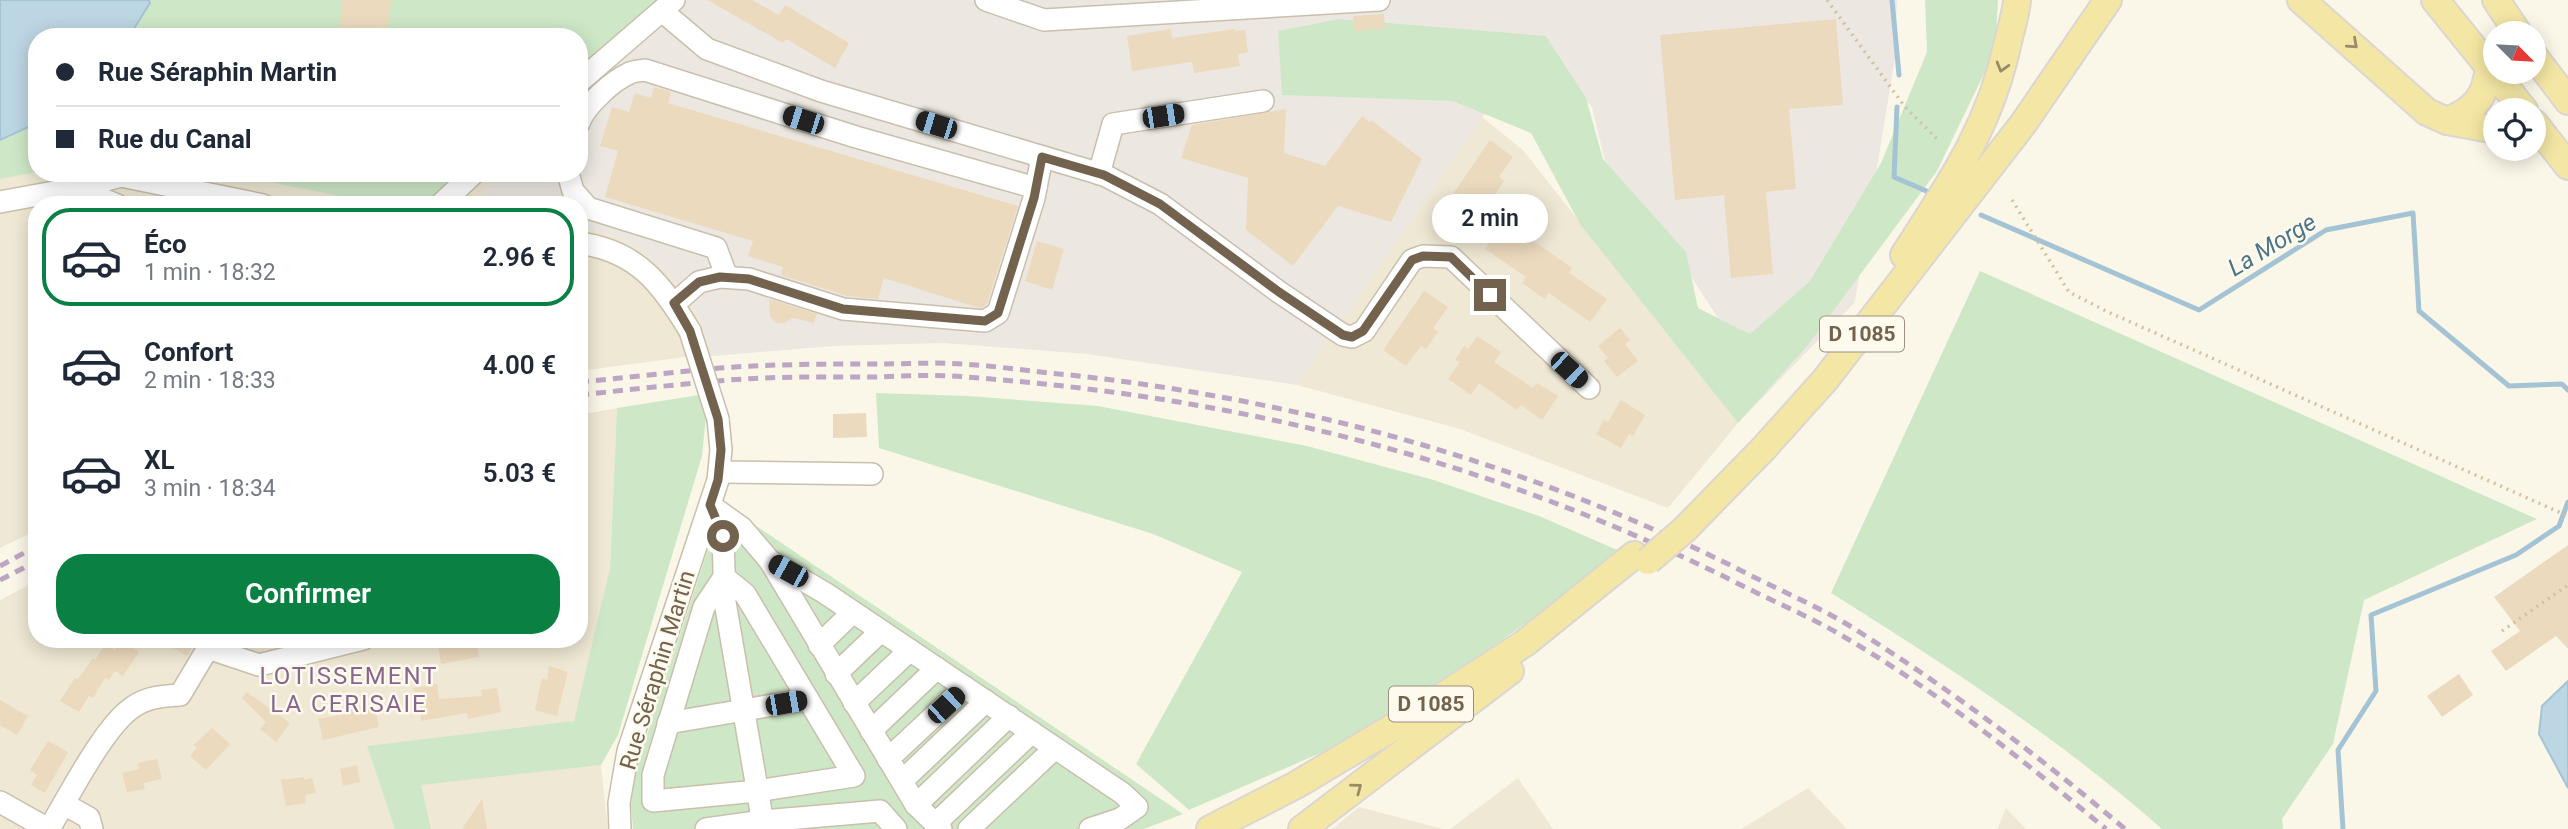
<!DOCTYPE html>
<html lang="fr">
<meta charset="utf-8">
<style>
:root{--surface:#fff;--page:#f2f2f3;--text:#1f2937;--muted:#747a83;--line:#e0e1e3;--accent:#0b8043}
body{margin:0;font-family:Roboto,sans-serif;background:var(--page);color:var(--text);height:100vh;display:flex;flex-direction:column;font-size:26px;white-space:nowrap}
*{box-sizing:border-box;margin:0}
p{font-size:23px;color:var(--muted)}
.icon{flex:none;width:38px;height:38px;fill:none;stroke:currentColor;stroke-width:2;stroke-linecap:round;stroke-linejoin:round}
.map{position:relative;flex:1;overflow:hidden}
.drawer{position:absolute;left:28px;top:196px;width:560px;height:452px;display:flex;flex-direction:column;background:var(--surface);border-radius:28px;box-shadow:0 4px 18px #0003}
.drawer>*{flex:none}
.top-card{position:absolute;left:28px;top:28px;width:560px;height:154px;border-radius:28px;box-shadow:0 4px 18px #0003;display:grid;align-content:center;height:154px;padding:0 28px;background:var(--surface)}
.needle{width:46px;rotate:114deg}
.buttons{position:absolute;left:2483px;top:21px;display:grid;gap:14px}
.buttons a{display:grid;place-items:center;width:63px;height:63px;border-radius:50%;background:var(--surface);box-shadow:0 4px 18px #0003;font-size:35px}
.end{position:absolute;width:32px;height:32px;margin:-16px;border:9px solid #73624e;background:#fff;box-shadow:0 0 0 4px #fff}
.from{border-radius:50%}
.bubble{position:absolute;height:49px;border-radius:24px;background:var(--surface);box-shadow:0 4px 18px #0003;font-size:23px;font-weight:600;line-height:49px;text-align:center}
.car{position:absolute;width:21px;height:42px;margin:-21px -10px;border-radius:9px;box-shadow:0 0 5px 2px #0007;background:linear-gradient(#222 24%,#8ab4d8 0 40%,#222 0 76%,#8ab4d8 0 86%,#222 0)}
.top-card b{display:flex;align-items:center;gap:24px;height:66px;font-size:26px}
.top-card b+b{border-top:2px solid var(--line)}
.top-card i{width:18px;height:18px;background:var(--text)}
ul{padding:12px 0 0;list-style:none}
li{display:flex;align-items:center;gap:21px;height:98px;margin:0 14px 10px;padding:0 14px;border:4px solid transparent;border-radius:28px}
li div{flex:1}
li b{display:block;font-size:26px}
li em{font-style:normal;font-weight:600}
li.current{border-color:var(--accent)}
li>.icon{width:63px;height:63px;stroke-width:1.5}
.button{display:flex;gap:14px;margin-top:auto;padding:14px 28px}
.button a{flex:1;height:80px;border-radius:28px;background:var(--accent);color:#fff;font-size:28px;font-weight:600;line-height:80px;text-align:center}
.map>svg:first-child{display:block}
</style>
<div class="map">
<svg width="2568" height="829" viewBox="0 0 2568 829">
<rect width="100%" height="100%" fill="#fbf7e8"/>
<g fill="#efe8d4">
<path d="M0 0H674L579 82V37H37V173H489L483 205H37V530L0 548Z"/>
<path d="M1482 117 1523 150 1738 423 1668 508 1460 429 1297 385Z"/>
<path d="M579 226 624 239 660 265 690 299 713 356 686 357 579 371Z"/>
<path d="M617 408 601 765 608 829H0V600L37 581V639H579V415Z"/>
<path d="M1518 778 1553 829H1450Z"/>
<path d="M1808 788 1847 829H1741Z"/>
<path d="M1359 807 1443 829H1332Z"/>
<path d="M2006 808 2026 829H1997Z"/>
</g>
<path fill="#ece8e1" d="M674 0H1897L1895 58 1855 302 1738 423 1746 361 1684 266 1611 186 1592 107 1555 70 1525 56 1297 385 1087 354 944 343 832 346 713 356 690 299 660 265 624 239 579 226V205H483L489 173H579V82Z"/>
<g fill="#cee8c7">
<path d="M0 0H656L579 71V37H37V172L0 179Z"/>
<path d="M1925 0H1998L1995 51 1937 171 1808 345 1738 423 1580 224 1531 133 1453 101 1282 95 1278 31 1339 19 1546 36 1586 98 1603 159 1686 252 1698 308 1750 334 1810 281 1881 163 1927 52Z"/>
<path d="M225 173H468L434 205H384Z"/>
<path d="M1980 271 2537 519 2364 600 2333 744 2282 819 2283 829H2162C2060 739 1946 665 1831 593Z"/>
<path d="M876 393 968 396 1098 406 1307 446 1434 480 1539 516 1622 552 1554 604 1369 732 1189 810 1136 764 1242 572 1153 534 879 448Z"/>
<path d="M699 395 706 417 702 456 618 735 601 765 421 785 431 829H395L367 746 574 721 610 568 617 408Z"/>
<path d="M749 521 1183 814 1144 829H633L631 805 636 768 712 537 734 536Z"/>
</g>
<g fill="#bdd6e3" stroke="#a4c3d4" stroke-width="2">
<path d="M0 0H149L150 3 133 30 114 37H37V123L0 140Z"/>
<path d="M2568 681V788L2539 734 2542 706Z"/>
</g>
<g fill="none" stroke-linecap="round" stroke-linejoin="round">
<g stroke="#a4c3d4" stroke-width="5">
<path d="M1892 0 1899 75"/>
<path d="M1897 107 1894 177 1931 193"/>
<path d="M1981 215 2199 310 2326 230 2413 213 2419 311 2509 386 2562 384 2568 390"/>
<path d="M2343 829 2338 750 2376 691 2371 615 2516 555 2559 526 2568 502"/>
</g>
</g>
<g fill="#ecdabf">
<path d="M342 0H391L387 37 339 35Z"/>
<path d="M707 0H752L779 15 785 5 849 43 835 68 786 39 783 43Z"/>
<path d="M1384 14 1385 29 1354 31 1353 16Z"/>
<path d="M1836 19 1843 105 1789 109 1796 189 1766 192 1773 274 1731 278 1724 195 1675 200 1660 35Z"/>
<path d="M1171 29 1172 38 1235 29V31L1245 30 1248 52 1238 54 1240 66 1194 73 1192 62 1132 71 1127 36Z"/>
<path d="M654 87 671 92 668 103 1018 206 987 304 982 308 976 307 884 278 878 299 847 296 781 275 783 267 748 256 753 241 605 197 618 151 600 146 612 107 629 112 635 93 651 98Z"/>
<path d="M1286 109 1284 153 1325 166 1362 116 1369 122 1371 120 1422 159 1391 222 1338 206 1293 266 1246 230 1248 178 1181 158 1192 125Z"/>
<path d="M1490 140 1513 157 1499 177 1504 181 1496 193 1538 223 1528 237 1572 268 1569 273 1607 299 1590 322 1549 293 1545 299 1522 283 1526 277 1485 249 1494 236 1490 233 1492 230 1449 200Z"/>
<path d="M1037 241 1064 249 1052 290 1025 281Z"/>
<path d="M1424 291 1448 307 1433 328 1438 332 1426 349 1421 346 1406 366 1383 350Z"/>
<path d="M769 299 817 314 814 323 793 318 784 323H776L770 317Z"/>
<path d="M1620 328 1630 340 1625 344 1638 361 1617 377 1604 361 1608 358 1598 346Z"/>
<path d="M1477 336 1501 352 1494 362 1533 388 1537 383 1558 396 1542 420 1521 405 1517 410 1479 383 1471 395 1448 379 1460 362 1455 360 1464 346 1468 349Z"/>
<path d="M1621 400 1645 415 1633 436 1629 434 1621 448 1596 434 1604 420 1608 422Z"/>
<path d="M866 413 867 437 833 438V414Z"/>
<path d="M2568 545V649L2556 636 2506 671 2491 651 2520 631 2494 597Z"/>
<path d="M158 639H197L187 656Z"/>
<path d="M463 639H469L468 642 477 645 479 657 441 664 438 643Z"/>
<path d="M122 641 139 652 123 676 115 671 109 680 105 678 93 698 89 696 79 712 60 701 75 678 78 679 93 658 95 660 106 644 115 650Z"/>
<path d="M549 666 568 672 557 716 535 710 542 678 547 680Z"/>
<path d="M2459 674 2473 695 2442 717 2427 696Z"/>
<path d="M437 684 439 699 482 696 481 690 497 688 501 712 468 719 467 713 421 721 420 704 416 705 413 688Z"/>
<path d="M247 692 290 723 276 742 260 729 266 722 242 698Z"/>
<path d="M0 700 28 716 17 735 0 725Z"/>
<path d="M362 707 363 709 375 707 379 727 323 740 318 719 339 715 338 712Z"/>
<path d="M212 728 230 744 206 770 190 756 197 748 194 745Z"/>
<path d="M48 741 68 752 45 793 31 785 37 775 30 770Z"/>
<path d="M157 759 162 779 143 783 145 789 127 792 122 773 139 769 138 763Z"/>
<path d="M357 765 360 782 343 786 340 769Z"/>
<path d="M304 777V780L312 778 316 793 305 795 306 803 286 806 281 780Z"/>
<path d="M482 799 487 829H462Z"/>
</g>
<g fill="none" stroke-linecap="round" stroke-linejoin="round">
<defs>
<g id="minor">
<path d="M986 0 1044 20 1379 0"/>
<path d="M662 11 707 49 821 91 1104 175 1160 204 1279 292 1343 335 1352 337 1364 331 1412 260 1423 256 1451 257 1589 388"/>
<path d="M579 82 674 0"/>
<path d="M579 123C584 107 612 81 628 74 632 71 640 71 645 70L856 137 1036 188"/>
<path d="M568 173 573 191 588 208 716 248 727 277"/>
<path d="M1099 174 1113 124 1263 101"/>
<path d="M76 188 117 205"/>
<path d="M0 202 76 188 121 176 263 205"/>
<path d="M440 205 474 173"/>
<path d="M579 243C637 251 661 283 690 331"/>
<path d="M674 304 699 282 720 277 749 279 843 309 985 321 998 313 1034 198 1042 157"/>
<path d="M719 472 872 474"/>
<path d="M770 561 825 593 1122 793 1137 807 1120 819 1090 829"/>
<path d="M724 577 745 594 854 776 757 791 653 801V775L704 607Z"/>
<path d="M819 645 853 612"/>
<path d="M836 674 881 631"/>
<path d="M854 703 910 650"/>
<path d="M668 723 808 699"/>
<path d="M871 731 937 668"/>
<path d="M888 759 965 687"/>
<path d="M902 781 986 701"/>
<path d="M0 802 48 829"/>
<path d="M64 804 89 818 92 829"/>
<path d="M916 805 1009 716"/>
<path d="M935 824 1032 732"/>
<path d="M49 829C68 798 104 726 133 707 147 697 163 696 180 695L208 648 259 665 363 639"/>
<path d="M620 829 619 803 628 751 718 480 721 450 718 419"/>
<path d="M706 829 763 821 880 811 896 829"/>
<path d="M764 829 725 602 723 536 710 505 742 528 770 561 916 805 941 829"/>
<path d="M969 829 1055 748"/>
</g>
<g id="major">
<path d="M2301 0 2427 112 2447 121 2496 130"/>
<path d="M2435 0 2524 110"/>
<path d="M2496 0 2518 33"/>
<path d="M2534 56 2568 101"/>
<path d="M2447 121C2475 110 2486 97 2489 66"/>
<path d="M2534 123 2568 166"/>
<path d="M1904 255C1950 184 1990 127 2008 42 2011 29 2016 14 2017 0"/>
<path d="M1685 529 1764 448 1825 380 2023 124 2108 0"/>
<path d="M1210 829 1296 785 1412 716 1525 643 1634 555"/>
<path d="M1302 829 1510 671"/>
</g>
</defs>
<use href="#minor" stroke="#c9bfac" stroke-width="24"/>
<use href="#major" stroke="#dbd6d1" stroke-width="30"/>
<g stroke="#d3c0a4" stroke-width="3.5" stroke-dasharray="2 5" stroke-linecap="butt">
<path d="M1827 0 1905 107 1937 139"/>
<path d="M2012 200 2069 292 2108 312 2568 516"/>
<path d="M2502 631 2568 585"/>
</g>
<use href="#minor" stroke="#fff" stroke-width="21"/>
<use href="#major" stroke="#f4e7a5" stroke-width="26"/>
<g stroke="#bca6c4" stroke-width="5" stroke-dasharray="10 7" stroke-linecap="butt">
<path d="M579 382C626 378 673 372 720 368 773 364 826 364 879 364 906 364 934 362 962 364 998 366 1034 372 1070 375 1308 401 1532 465 1746 573 1781 591 1817 606 1850 626 1947 687 2038 755 2125 829"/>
<path d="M579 395C626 390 672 385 718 381 770 376 822 377 874 377 904 376 935 374 965 377 1243 397 1496 461 1745 587 1777 603 1810 617 1841 635 1934 689 2023 760 2106 829"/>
<path d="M0 566 37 546"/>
<path d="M0 580 37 561"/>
</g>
<defs>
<path id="minor-bridge" d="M690 331 718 419"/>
<path id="major-bridge" d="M1648 561 1685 529"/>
</defs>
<use href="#minor-bridge" stroke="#c9bfac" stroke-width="24" stroke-linecap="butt"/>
<use href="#major-bridge" stroke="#dbd6d1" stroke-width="30" stroke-linecap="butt"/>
<use href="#minor-bridge" stroke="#fff" stroke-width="21"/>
<use href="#major-bridge" stroke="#f4e7a5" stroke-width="26"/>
</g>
<defs><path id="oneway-chevron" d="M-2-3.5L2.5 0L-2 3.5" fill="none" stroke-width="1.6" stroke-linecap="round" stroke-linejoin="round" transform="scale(1.75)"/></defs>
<g stroke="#9a8a68">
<use href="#oneway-chevron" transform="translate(2353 44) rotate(42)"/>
<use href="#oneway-chevron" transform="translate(2002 67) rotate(106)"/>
<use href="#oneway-chevron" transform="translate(1357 788) rotate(-37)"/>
</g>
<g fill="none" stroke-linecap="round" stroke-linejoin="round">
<path stroke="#73624e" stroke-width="9" d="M723 536 710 505 718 480 721 450 718 419 690 331 674 303 699 282 720 277 749 279 843 309 985 321 998 313 1034 198 1042 157 1104 175 1160 204 1279 292 1343 335 1352 337 1363 331 1412 260 1423 256 1451 257 1490 295"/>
</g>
<g text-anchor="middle" stroke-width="5" stroke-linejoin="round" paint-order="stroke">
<g fill="#fefbee" stroke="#9d907e" stroke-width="2">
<rect x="1820" y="316.5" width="84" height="35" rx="5"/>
<rect x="1389" y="686.5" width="84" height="35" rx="5"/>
</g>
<g font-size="21" font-weight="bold" fill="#73624e">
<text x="1862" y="341">D 1085</text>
<text x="1431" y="711">D 1085</text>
</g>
<g font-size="23" fill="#73624e" stroke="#fefbee">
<text transform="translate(657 670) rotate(-73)" y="8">Rue Séraphin Martin</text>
</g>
<g font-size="24" font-style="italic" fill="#4c748b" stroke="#fefbee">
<text transform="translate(2272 245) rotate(-31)" y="8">La Morge</text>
</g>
<g font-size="24" letter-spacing="2" fill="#8a668f" stroke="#fefbee">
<text x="349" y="684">LOTISSEMENT<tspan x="349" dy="28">LA CERISAIE</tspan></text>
</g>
</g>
</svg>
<div class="buttons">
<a><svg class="needle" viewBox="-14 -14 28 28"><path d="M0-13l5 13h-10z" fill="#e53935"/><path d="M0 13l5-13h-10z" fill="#747a83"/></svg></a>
<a><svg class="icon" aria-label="locate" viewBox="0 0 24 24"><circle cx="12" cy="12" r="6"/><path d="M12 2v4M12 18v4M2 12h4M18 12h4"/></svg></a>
</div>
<i class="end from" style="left:723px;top:536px"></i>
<i class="end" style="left:1490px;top:295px"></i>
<div class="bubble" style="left:1432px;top:194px;width:116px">2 min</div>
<i class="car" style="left:1163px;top:116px;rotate:81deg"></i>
<i class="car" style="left:803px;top:120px;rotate:288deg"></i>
<i class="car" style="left:936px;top:125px;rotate:287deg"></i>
<i class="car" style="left:1569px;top:370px;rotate:133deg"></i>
<i class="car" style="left:788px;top:571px;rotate:299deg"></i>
<i class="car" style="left:786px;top:703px;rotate:80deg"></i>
<i class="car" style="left:946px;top:705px;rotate:47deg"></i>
<div class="top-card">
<b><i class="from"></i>Rue Séraphin Martin</b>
<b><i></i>Rue du Canal</b>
</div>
<section class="drawer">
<ul>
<li class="current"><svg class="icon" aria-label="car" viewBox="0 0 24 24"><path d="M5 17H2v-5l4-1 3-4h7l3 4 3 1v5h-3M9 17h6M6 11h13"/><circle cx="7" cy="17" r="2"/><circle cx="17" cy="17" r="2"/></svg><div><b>Éco</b><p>1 min · 18:32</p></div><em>2.96 €</em></li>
<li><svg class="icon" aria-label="car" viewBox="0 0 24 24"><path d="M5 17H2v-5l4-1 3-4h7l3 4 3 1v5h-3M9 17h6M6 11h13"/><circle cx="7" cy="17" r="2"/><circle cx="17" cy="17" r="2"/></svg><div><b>Confort</b><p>2 min · 18:33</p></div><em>4.00 €</em></li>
<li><svg class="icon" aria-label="car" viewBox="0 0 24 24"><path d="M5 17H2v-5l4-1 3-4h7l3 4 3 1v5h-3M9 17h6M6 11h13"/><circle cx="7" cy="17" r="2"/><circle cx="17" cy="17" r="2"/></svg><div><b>XL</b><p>3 min · 18:34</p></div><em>5.03 €</em></li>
</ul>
<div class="button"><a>Confirmer</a></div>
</section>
</div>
